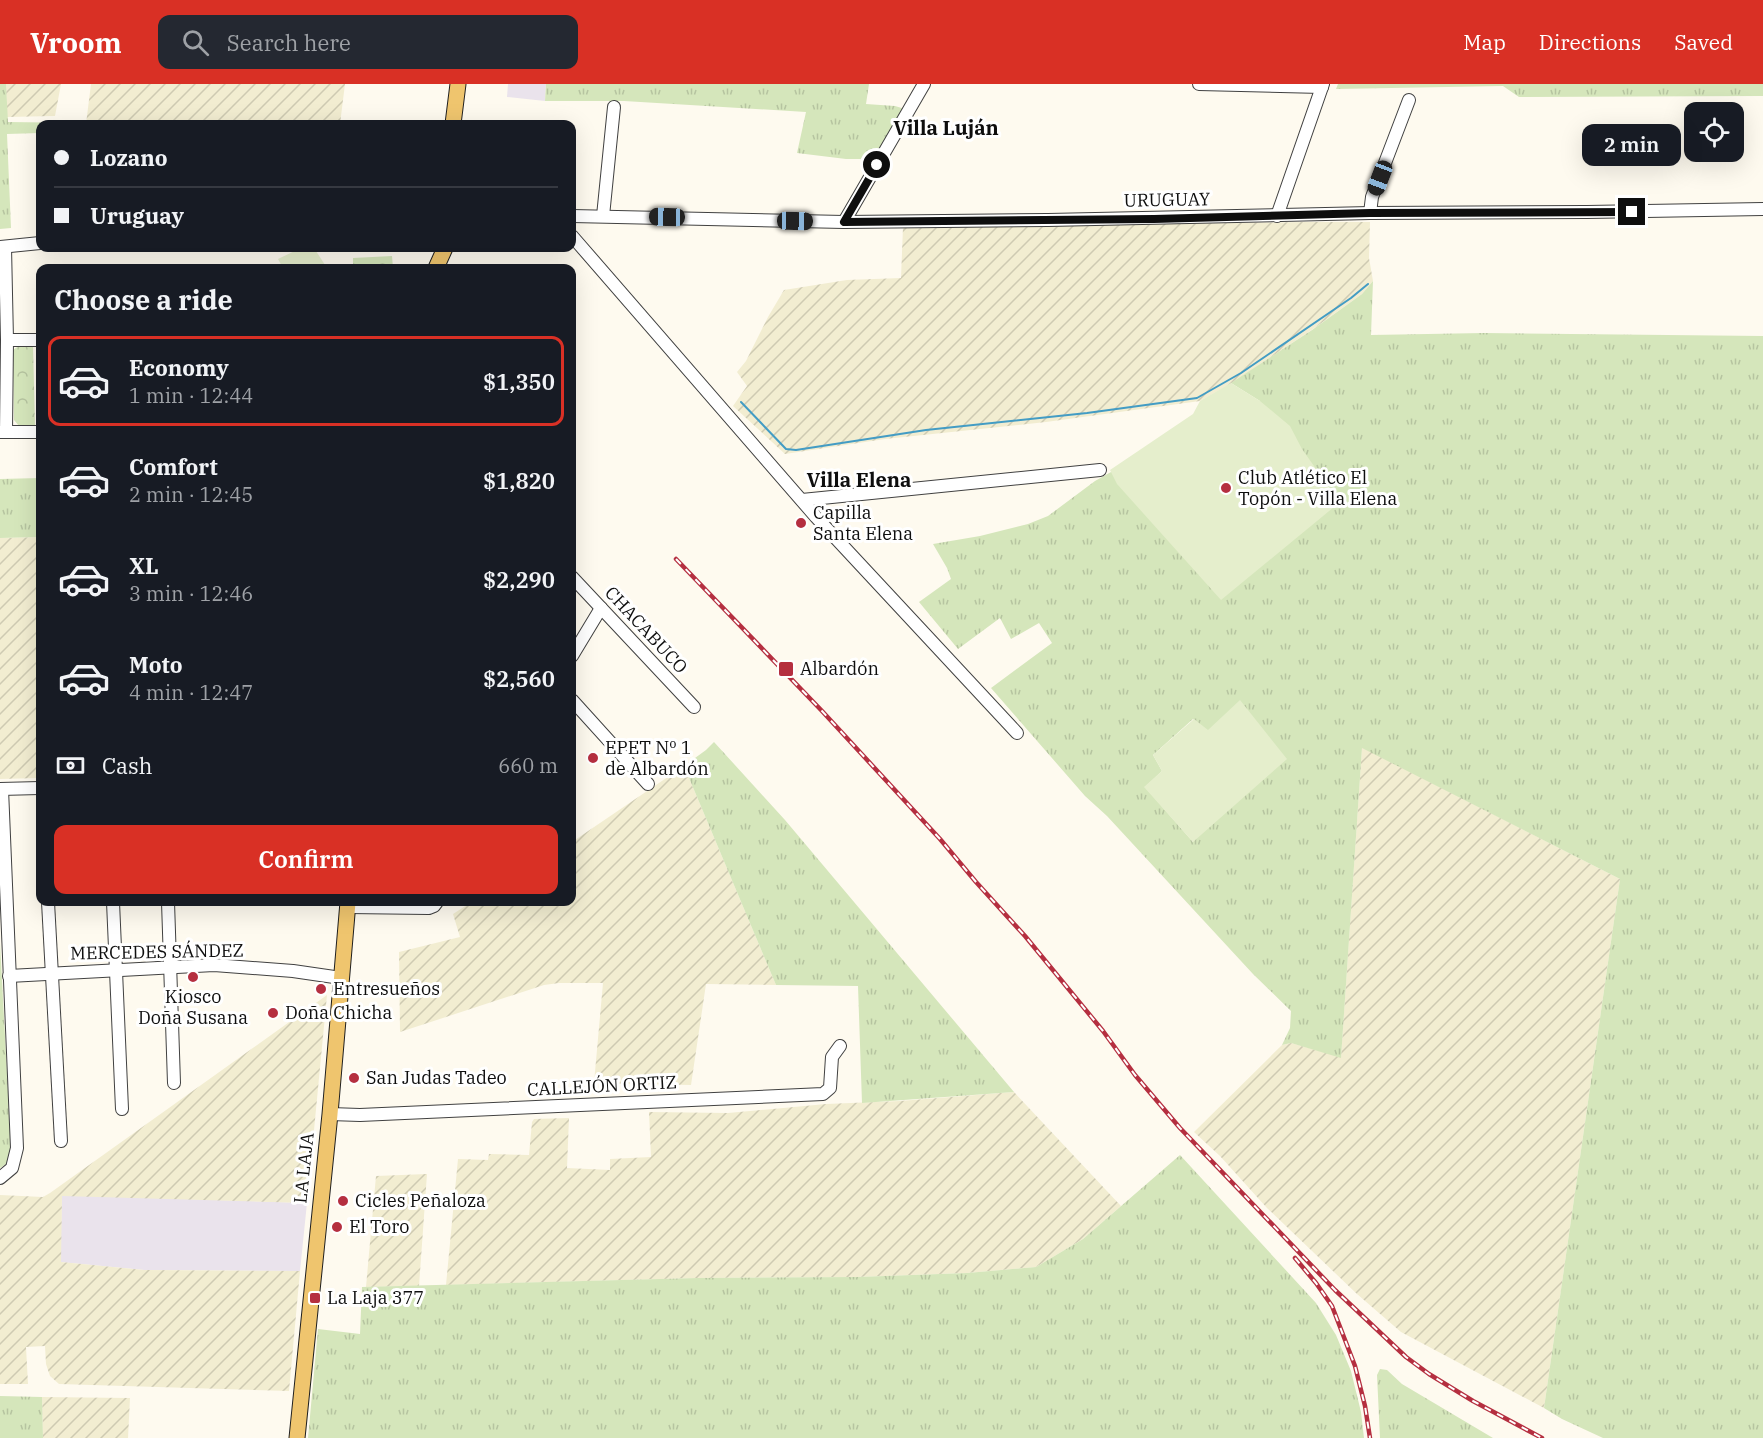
<!DOCTYPE html>
<meta charset="utf-8">
<style>
:root{--surface:#171b24;--page:#242831;--text:#f1f3f6;--muted:#9ea1a6;--line:#363941;--accent:#d93025}
body{margin:0;font-family:"IBM Plex Serif",serif;background:var(--page);color:var(--text);height:100vh;display:flex;flex-direction:column;font-size:22px;white-space:nowrap}
*{box-sizing:border-box;margin:0}
p{font-size:20px;color:var(--muted)}
.icon{flex:none;width:33px;height:33px;fill:none;stroke:currentColor;stroke-width:2;stroke-linecap:round;stroke-linejoin:round}
.map{position:relative;flex:1;overflow:hidden}
.panel{position:absolute;left:36px;top:180px;width:540px;height:642px;display:flex;flex-direction:column;background:var(--surface);border-radius:12px;box-shadow:0 6px 24px #0002}
.panel>*{flex:none}
.banner{position:absolute;left:36px;top:36px;width:540px;height:132px;border-radius:12px;box-shadow:0 6px 24px #0002;display:grid;align-content:center;height:132px;padding:0 18px;background:var(--surface)}
.controls{position:absolute;left:1684px;top:18px;display:grid;gap:12px}
.controls a{display:grid;place-items:center;width:60px;height:60px;border-radius:12px;background:var(--surface);box-shadow:0 6px 24px #0002;font-size:30px}
.end{position:absolute;width:27px;height:27px;margin:-14px;border:8px solid #0e0e0e;background:#fff;box-shadow:0 0 0 3px #fff}
.from{border-radius:50%}
.bubble{position:absolute;height:42px;border-radius:12px;background:var(--surface);box-shadow:0 6px 24px #0002;font-size:20px;font-weight:600;line-height:42px;text-align:center}
.car{position:absolute;width:18px;height:36px;margin:-18px -9px;border-radius:8px;box-shadow:0 0 4px 2px #0007;background:linear-gradient(#222 24%,#8ab4d8 0 40%,#222 0 76%,#8ab4d8 0 86%,#222 0)}
.banner b{display:flex;align-items:center;gap:21px;height:57px;font-size:22px}
.banner b+b{border-top:2px solid var(--line)}
.banner i{width:15px;height:15px;background:var(--text)}
ul{padding:0;list-style:none}
li{display:flex;align-items:center;gap:18px;height:90px;margin:0 12px 9px;padding:0 6px;border:3px solid transparent;border-radius:12px}
li div{flex:1}
li b{display:block;font-size:22px}
li em{font-style:normal;font-weight:600}
li.on{border-color:var(--accent)}
li>.icon{width:54px;height:54px;stroke-width:1.5}
h2{padding:0 18px;font-size:27px;line-height:72px}
.pay{display:flex;align-items:center;gap:15px;height:66px;padding:0 18px;font-size:22px}
.pay p{margin-inline-start:auto}
.primary-button{display:flex;gap:12px;margin-top:auto;padding:12px 18px}
.primary-button a{flex:1;height:69px;border-radius:12px;background:var(--accent);color:#fff;font-size:24px;font-weight:600;line-height:69px;text-align:center}
header{display:flex;align-items:center;gap:36px;box-sizing:border-box;height:84px;padding:0 30px;background:var(--accent);color:#fff}
header strong{font-size:28px}
nav{display:flex;gap:33px;margin-inline-start:auto;font-size:21px}
.search{width:420px;height:54px;background:var(--page);display:flex;align-items:center;gap:15px;box-sizing:border-box;padding:0 21px;border-radius:12px;color:var(--muted);font-size:22px}
.map>svg:first-child{display:block}
</style>
<header>
<strong>Vroom</strong>
<div class="search"><svg class="icon" aria-label="search" viewBox="0 0 24 24"><circle cx="10" cy="10" r="6"/><path d="M15 15l6 6"/></svg>Search here</div>
<nav><a>Map</a><a>Directions</a><a>Saved</a></nav>
</header>
<div class="map">
<svg width="1763" height="1354" viewBox="0 0 1763 1354">
<defs>
<pattern id="farmland-furrows" width="10" height="10" patternUnits="userSpaceOnUse" patternTransform="scale(1.5)"><rect width="10" height="10" fill="#f2edd1"/><path d="M-1 1l2-2M0 10L10 0M9 11l2-2" fill="none" stroke="#cecab2"/></pattern>
<pattern id="grass-tufts" width="24" height="20" patternUnits="userSpaceOnUse" patternTransform="scale(1.5)"><rect width="24" height="20" fill="#d5e6bb"/><path d="M3 7l-1-3M5 7V3M7 7l1-3M15 17l-1-3M17 17v-4M19 17l1-3" fill="none" stroke="#b6c4a0"/></pattern>
<pattern id="park-crowns" width="20" height="18" patternUnits="userSpaceOnUse" patternTransform="scale(1.5)"><rect width="20" height="18" fill="#d5e6bb"/><path d="M2 6a3 3 0 1 1 6 0M12 15a3 3 0 1 1 6 0" fill="none" stroke="#b6c4a0"/></pattern>
</defs>
<rect width="100%" height="100%" fill="#fefaef"/>
<g fill="#eae3ec">
<path d="M508 0H546L545 17 507 13Z"/>
<path d="M62 1111 307 1119 300 1187 144 1186 60 1178Z"/>
</g>
<g fill="url(#farmland-furrows)">
<path d="M6 0H61L55 32 7 33Z"/>
<path d="M91 0H345L340 40H86Z"/>
<path d="M1307 138H1370L1369 174 1373 197 1362 210 1313 245 1234 298 1200 317 1046 338 885 355 785 370 733 322 747 302 737 288 746 277 768 233 784 206 847 196 901 194 903 143Z"/>
<path d="M40 453V694L0 695V454Z"/>
<path d="M1362 663 1620 795 1544 1324 1401 1248 1357 1210 1267 1124 1220 1072 1194 1048 1282 961 1291 959 1341 973Z"/>
<path d="M684 682 776 901 706 900 691 1001 594 999 603 899H559L544 901 400 948 399 868 460 853 453 830 467 821 475 820 480 818H572V758Z"/>
<path d="M327 911 307 1119 62 1112 61 1178 144 1186 300 1187 289 1307 59 1300 50 1292 46 1280 45 1262 26 1263 28 1300H0V1111L43 1113 50 1109Z"/>
<path d="M1014 1008 1121 1122 1083 1155 1036 1183 967 1189 857 1193 697 1194 446 1201 458 1075 488 1076 489 1070 529 1071 532 1038 534 1035 569 1034 567 1084 610 1086V1075L651 1073 649 1028 728 1029 826 1020 900 1017Z"/>
<path d="M427 1090 419 1202 366 1203 376 1092Z"/>
<path d="M42 1313 130 1314 128 1354H43Z"/>
</g>
<g fill="url(#grass-tufts)" fill-rule="evenodd">
<path d="M0 0H6L8 38 87 39 40 40V49L7 50 11 144 0 145Z"/>
<path d="M546 0H869L866 20 895 22 905 25 873 77 868 75H846L797 69 806 28 624 17H545Z"/>
<path d="M1338 0H1763V12L1519 13 1503 2 1336 5Z"/>
<path d="M1373 197 1371 251 1484 249 1763 252V1354H1603L1562 1335 1544 1324 1620 795 1362 664 1341 974 1291 959 1282 961 1290 944 1291 927 1253 890 1107 732 1085 712 991 604 1052 559 1039 539 1011 555 1000 534 958 565 919 518 951 495 947 484 933 460 980 452 1028 440 1048 432 1095 397 1111 388 1260 317 1231 299 1312 246 1362 210ZM1193 635 1208 647 1220 636 1193 758 1145 703 1162 687 1153 671Z"/>
<path d="M40 394V453L0 454V395Z"/>
<path d="M714 658 785 736 1014 1008 862 1019 858 902 776 901 684 682 706 666Z"/>
<path d="M0 859 11 1064 6 1080 0 1084Z"/>
<path d="M1180 1071 1316 1219 1336 1251 1351 1287 1361 1328 1364 1354H308L318 1245 360 1250 362 1203 697 1194 857 1193 967 1189 1036 1183 1083 1155Z"/>
<path d="M1380 1285 1387 1286 1402 1300 1493 1354H1380L1377 1291Z"/>
<path d="M0 1312 42 1313 43 1354H0Z"/>
</g>
<g fill="url(#park-crowns)">
<path d="M392 172 393 184H353V174Z"/>
<path d="M20 261H33L35 342H19L14 336 13 266Z"/>
</g>
<g fill="#e5eecc">
<path d="M301 164H314L327 184H283L278 175Z"/>
<path d="M1231 299 1260 317 1290 342 1302 365 1333 409 1334 423 1221 516 1117 400 1110 386 1193 330 1200 317Z"/>
<path d="M1240 616 1287 675 1193 758 1144 703 1162 687 1153 671 1194 635 1208 646Z"/>
</g>
<g fill="none" stroke-linecap="round" stroke-linejoin="round">
<path stroke="#439cc4" stroke-width="2" d="M741 318 786 365 796 366 926 346 1087 329 1197 314 1241 289 1351 214 1368 200"/>
<defs>
<g id="minor">
<path d="M1199 0 1322 3"/>
<path d="M1370 129 1372 113 1409 16"/>
<path d="M572 132 844 138 1048 136 1370 129 1587 128 1763 125"/>
<path d="M603 132 614 23"/>
<path d="M1277 132 1323 0"/>
<path d="M844 138 924 0"/>
<path d="M572 152 816 433 1017 649"/>
<path d="M0 163 40 159"/>
<path d="M5 163 7 256 6 348"/>
<path d="M7 256H40"/>
<path d="M0 348H40"/>
<path d="M802 416 1100 386"/>
<path d="M572 493 694 623"/>
<path d="M572 572 601 524"/>
<path d="M572 616 648 700"/>
<path d="M0 705 40 704"/>
<path d="M48 818 61 1057"/>
<path d="M113 818 122 1025"/>
<path d="M168 818 174 999"/>
<path d="M348 823 429 824 434 822 437 818"/>
<path d="M9 892 214 881 293 887 341 894"/>
<path d="M330 1030 360 1031 823 1010 830 1004 832 973 840 962"/>
<path d="M0 1094 12 1084 17 1064 2 705"/>
</g>
<g id="major">
<path d="M453 40 458 0"/>
<path d="M436 184 445 164"/>
<path d="M297 1354 330 1030 348 818"/>
</g>
</defs>
<use href="#minor" stroke="#414141" stroke-width="14"/>
<use href="#major" stroke="#1f1f1f" stroke-width="17"/>
<use href="#minor" stroke="#fff" stroke-width="12"/>
<use href="#major" stroke="#efc56e" stroke-width="15"/>
<defs>
<g id="rail">
<path d="M676 475 822 627 940 755 976 798 1025 852 1103 947 1135 991 1180 1044 1335 1206 1406 1273 1429 1290 1473 1317 1542 1354"/>
<path d="M1295 1174 1316 1199 1332 1222 1355 1282 1365 1322 1370 1354"/>
</g>
</defs>
<use href="#rail" stroke="#b52f40" stroke-width="4.5"/>
<use href="#rail" stroke="#fff" stroke-width="2" stroke-dasharray="7" stroke-linecap="butt"/>
</g>
<g fill="none" stroke-linecap="round" stroke-linejoin="round">
<path stroke="#0e0e0e" stroke-width="8" d="M877 81 844 138 1154 135 1370 129 1632 128"/>
</g>
<g fill="#b52f40" stroke="#fff" stroke-width="2">
<circle cx="1226" cy="404" r="6"/>
<circle cx="801" cy="439" r="6"/>
<rect x="778" y="577" width="16" height="16" rx="3"/>
<circle cx="593" cy="674" r="6"/>
<circle cx="193" cy="893" r="6"/>
<circle cx="321" cy="905" r="6"/>
<circle cx="273" cy="929" r="6"/>
<circle cx="354" cy="994" r="6"/>
<circle cx="343" cy="1117" r="6"/>
<circle cx="337" cy="1143" r="6"/>
<rect x="309" y="1208" width="12" height="12" rx="3"/>
</g>
<g text-anchor="middle" stroke-width="6" stroke-linejoin="round" paint-order="stroke">
<g font-size="18" fill="#0e0e0e" stroke="#fff">
<text transform="translate(1167 116) rotate(-1)" y="6">URUGUAY</text>
<text transform="translate(646 546) rotate(47)" y="6">CHACABUCO</text>
<text transform="translate(157 868) rotate(-1)" y="6">MERCEDES SÁNDEZ</text>
<text transform="translate(602 1002) rotate(-3)" y="6">CALLEJÓN ORTIZ</text>
<text transform="translate(304 1084) rotate(-84)" y="6">LA LAJA</text>
</g>
<g font-size="18" fill="#0e0e0e" stroke="#fff" text-anchor="start">
<text x="1238" y="400">Club Atlético El<tspan x="1238" dy="21">Topón - Villa Elena</tspan></text>
<text x="813" y="435">Capilla<tspan x="813" dy="21">Santa Elena</tspan></text>
<text x="800" y="591">Albardón</text>
<text x="605" y="670">EPET Nº 1<tspan x="605" dy="21">de Albardón</tspan></text>
<text x="333" y="911">Entresueños</text>
<text x="193" y="919" text-anchor="middle">Kiosco<tspan x="193" dy="21">Doña Susana</tspan></text>
<text x="285" y="935">Doña Chicha</text>
<text x="366" y="1000">San Judas Tadeo</text>
<text x="355" y="1123">Cicles Peñaloza</text>
<text x="349" y="1149">El Toro</text>
<text x="327" y="1220">La Laja 377</text>
</g>
<g font-size="20" font-weight="bold" fill="#0e0e0e" stroke="#fff">
<text x="946" y="51">Villa Luján</text>
<text x="859" y="403">Villa Elena</text>
</g>
</g>
</svg>
<div class="controls">
<a><svg class="icon" aria-label="locate" viewBox="0 0 24 24"><circle cx="12" cy="12" r="6"/><path d="M12 2v4M12 18v4M2 12h4M18 12h4"/></svg></a>
</div>
<i class="end from" style="left:877px;top:81px"></i>
<i class="end" style="left:1632px;top:128px"></i>
<div class="bubble" style="left:1582px;top:40px;width:99px">2 min</div>
<i class="car" style="left:1380px;top:94px;rotate:201deg"></i>
<i class="car" style="left:667px;top:133px;rotate:271deg"></i>
<i class="car" style="left:795px;top:137px;rotate:91deg"></i>
<div class="banner">
<b><i class="from"></i>Lozano</b>
<b><i></i>Uruguay</b>
</div>
<section class="panel">
<h2>Choose a ride</h2>
<ul>
<li class="on"><svg class="icon" aria-label="car" viewBox="0 0 24 24"><path d="M5 17H2v-5l4-1 3-4h7l3 4 3 1v5h-3M9 17h6M6 11h13"/><circle cx="7" cy="17" r="2"/><circle cx="17" cy="17" r="2"/></svg><div><b>Economy</b><p>1 min · 12:44</p></div><em>$1,350</em></li>
<li><svg class="icon" aria-label="car" viewBox="0 0 24 24"><path d="M5 17H2v-5l4-1 3-4h7l3 4 3 1v5h-3M9 17h6M6 11h13"/><circle cx="7" cy="17" r="2"/><circle cx="17" cy="17" r="2"/></svg><div><b>Comfort</b><p>2 min · 12:45</p></div><em>$1,820</em></li>
<li><svg class="icon" aria-label="car" viewBox="0 0 24 24"><path d="M5 17H2v-5l4-1 3-4h7l3 4 3 1v5h-3M9 17h6M6 11h13"/><circle cx="7" cy="17" r="2"/><circle cx="17" cy="17" r="2"/></svg><div><b>XL</b><p>3 min · 12:46</p></div><em>$2,290</em></li>
<li><svg class="icon" aria-label="car" viewBox="0 0 24 24"><path d="M5 17H2v-5l4-1 3-4h7l3 4 3 1v5h-3M9 17h6M6 11h13"/><circle cx="7" cy="17" r="2"/><circle cx="17" cy="17" r="2"/></svg><div><b>Moto</b><p>4 min · 12:47</p></div><em>$2,560</em></li>
</ul>
<div class="pay"><svg class="icon" aria-label="cash" viewBox="0 0 24 24"><path d="M3 7h18v10H3z"/><circle cx="12" cy="12" r="2"/></svg>Cash<p>660 m</p></div>
<div class="primary-button"><a>Confirm</a></div>
</section>
</div>
